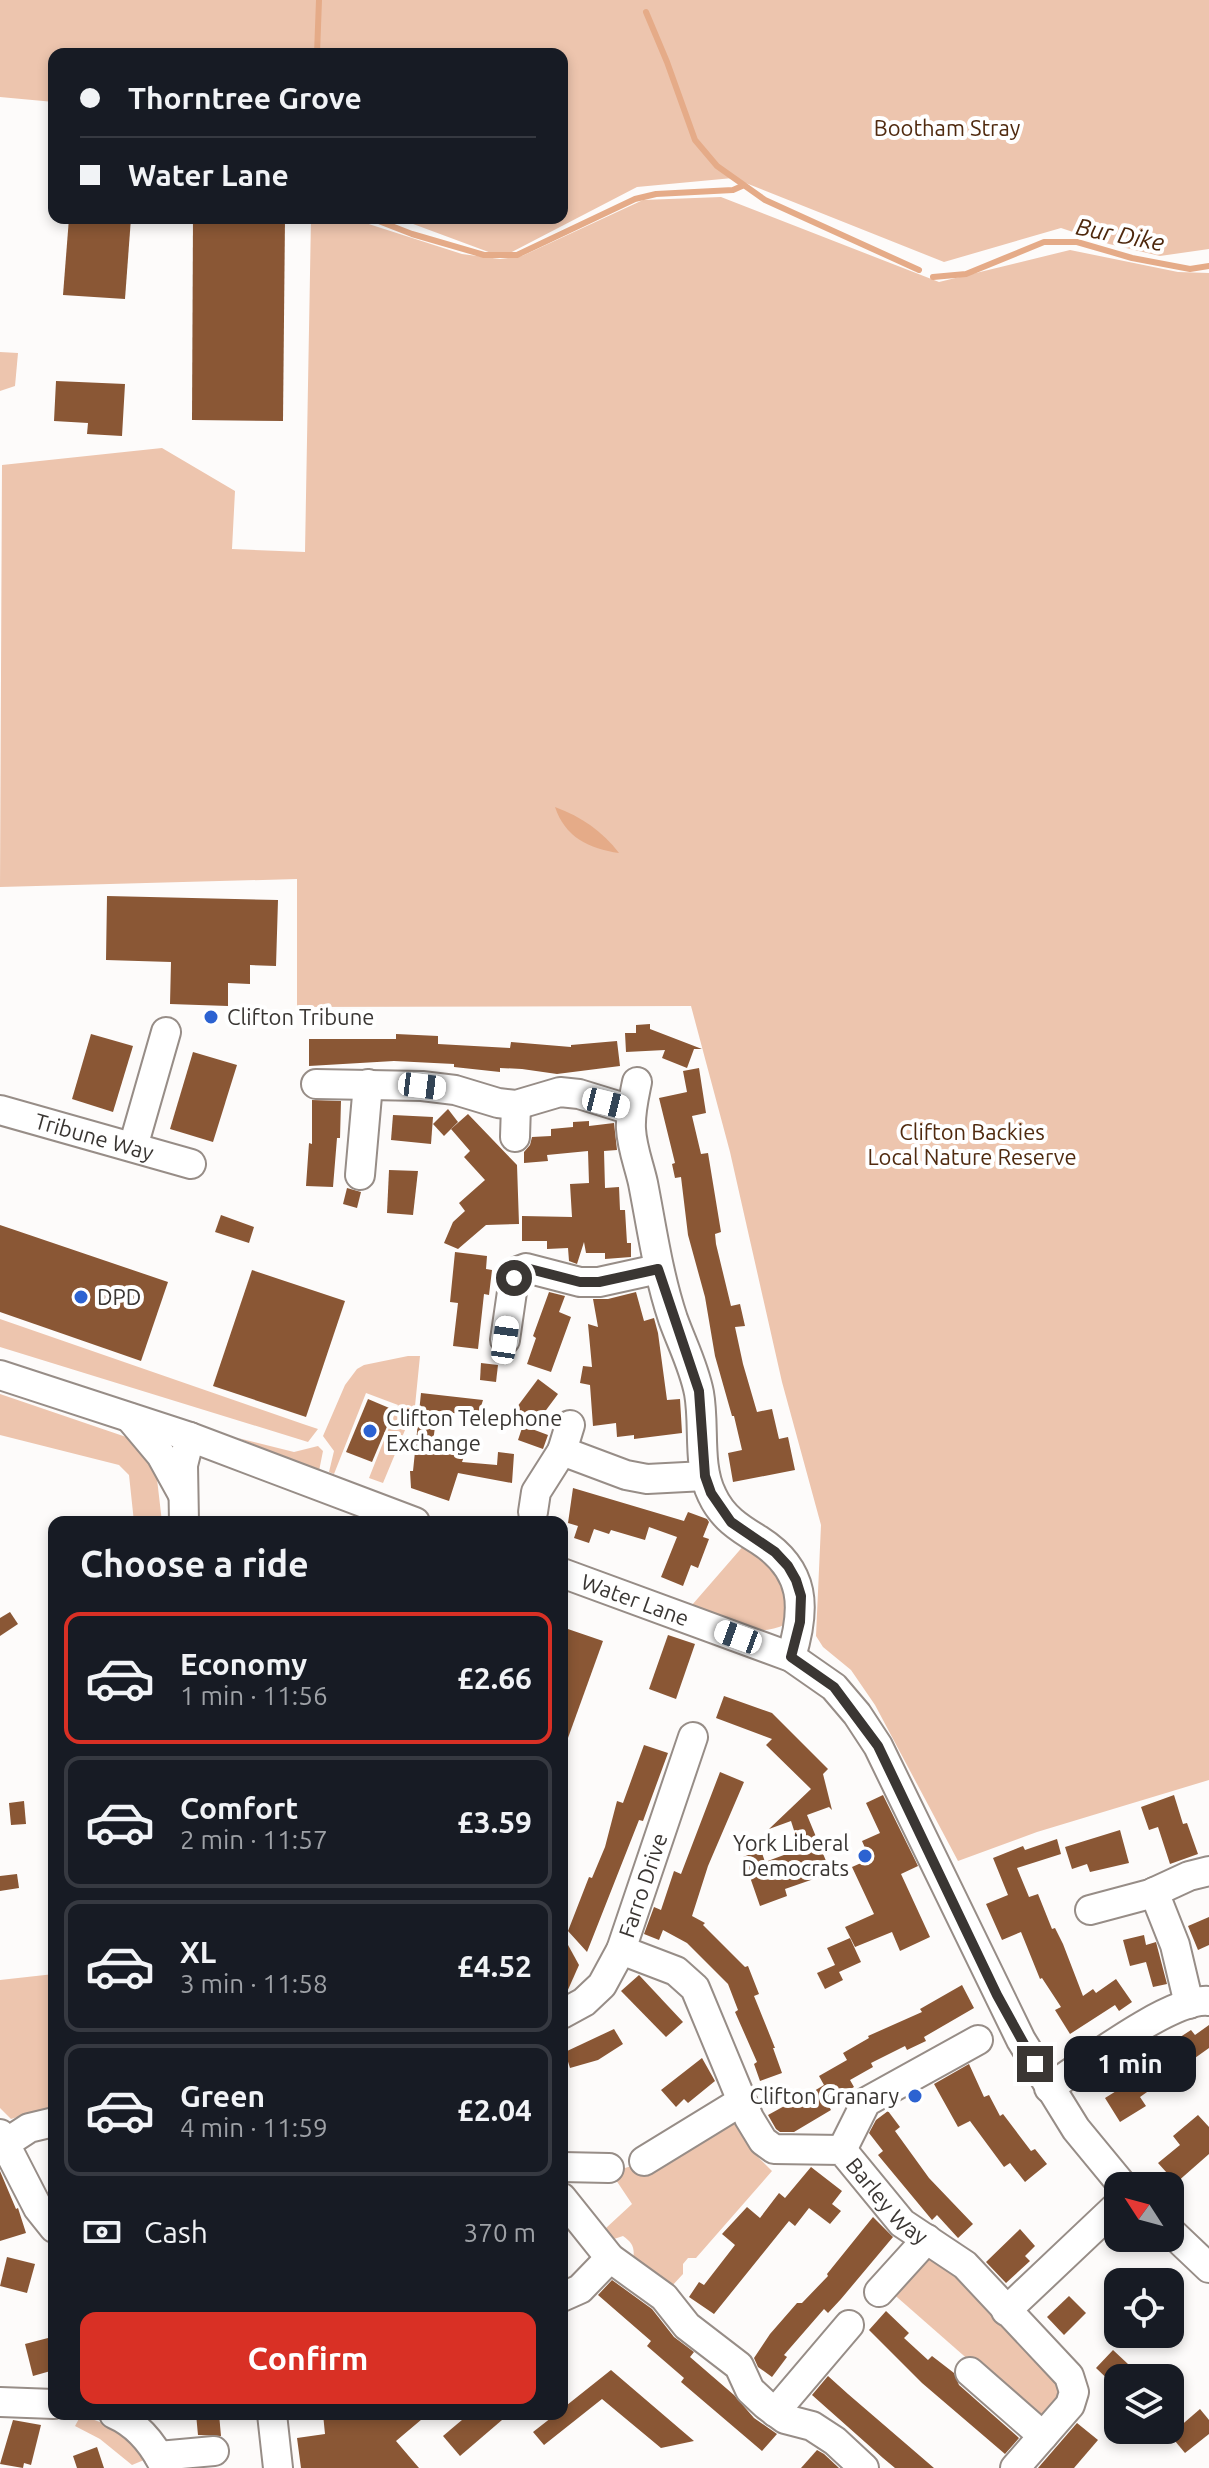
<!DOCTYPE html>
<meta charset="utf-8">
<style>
:root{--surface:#171b24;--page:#20242c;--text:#f1f3f6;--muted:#9ea1a6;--line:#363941;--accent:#d93025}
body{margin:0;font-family:Ubuntu,sans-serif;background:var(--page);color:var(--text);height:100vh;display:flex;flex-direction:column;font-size:30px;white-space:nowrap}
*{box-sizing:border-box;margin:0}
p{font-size:26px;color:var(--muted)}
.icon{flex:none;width:44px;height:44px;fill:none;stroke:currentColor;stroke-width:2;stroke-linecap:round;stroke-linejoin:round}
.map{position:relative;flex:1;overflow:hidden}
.sheet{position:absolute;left:48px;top:1516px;width:520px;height:904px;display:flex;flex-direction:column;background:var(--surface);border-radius:16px;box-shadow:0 4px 12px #0003}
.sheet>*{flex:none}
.hud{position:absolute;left:48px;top:48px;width:520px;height:176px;border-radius:16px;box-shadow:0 4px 12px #0003;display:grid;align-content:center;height:176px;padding:0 32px;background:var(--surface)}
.needle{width:52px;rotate:306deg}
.fabs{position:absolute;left:1104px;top:2172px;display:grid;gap:16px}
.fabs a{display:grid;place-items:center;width:80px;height:80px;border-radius:16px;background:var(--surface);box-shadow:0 4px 12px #0003;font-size:40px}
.end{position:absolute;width:36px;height:36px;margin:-18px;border:10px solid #3a3633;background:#fff;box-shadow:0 0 0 4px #fff}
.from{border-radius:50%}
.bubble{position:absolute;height:56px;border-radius:16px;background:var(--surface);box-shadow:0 4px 12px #0003;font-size:26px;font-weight:600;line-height:56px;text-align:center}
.car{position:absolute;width:24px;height:48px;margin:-24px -12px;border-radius:10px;box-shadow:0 0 6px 2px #0007;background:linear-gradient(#fff 24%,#345 0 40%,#fff 0 76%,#345 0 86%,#fff 0)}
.hud b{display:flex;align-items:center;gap:28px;height:76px;font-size:30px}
.hud b+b{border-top:2px solid var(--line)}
.hud i{width:20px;height:20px;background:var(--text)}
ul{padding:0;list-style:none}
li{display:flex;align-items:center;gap:24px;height:132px;margin:0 16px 12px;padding:0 16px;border:4px solid var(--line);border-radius:16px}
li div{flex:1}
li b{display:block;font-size:30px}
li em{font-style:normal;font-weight:600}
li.current{border-color:var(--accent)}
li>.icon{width:72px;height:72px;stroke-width:1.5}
h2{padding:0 32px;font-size:36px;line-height:96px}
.pay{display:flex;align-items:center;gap:20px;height:88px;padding:0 32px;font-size:30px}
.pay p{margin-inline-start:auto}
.primary-button{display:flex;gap:16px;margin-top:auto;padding:16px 32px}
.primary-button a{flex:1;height:92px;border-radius:16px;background:var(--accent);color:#fff;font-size:32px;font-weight:600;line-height:92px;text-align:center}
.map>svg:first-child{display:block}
</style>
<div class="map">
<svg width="1209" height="2468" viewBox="0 0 1209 2468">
<rect width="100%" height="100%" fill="#fdfbfa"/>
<g fill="#edc5ae">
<path d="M0 0H1209V249L1160 256 1109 244 1061 228 944 262 733 178 637 187 502 257 397 218H562V54H54V102L0 97Z"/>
<path d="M721 197 939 282 1070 250 1178 272 1209 273V1780L1037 1832 958 1861 875 1705 851 1670 823 1647 816 1636 821 1525 782 1382 730 1152 691 1006 297 1007V879L0 887 2 465 162 448 235 491 232 549 305 552 311 218H350L462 254 500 259 522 256 643 200Z"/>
<path d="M0 352 18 353 15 386 0 391Z"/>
<path d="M0 1319 303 1424 318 1429 308 1442 0 1347Z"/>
<path d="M408 1356H420L415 1406 383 1483 369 1478 398 1405 366 1393 334 1474 329 1472 334 1451 323 1436 345 1385 357 1369 364 1365Z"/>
<path d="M0 1394 132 1439 151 1460 157 1479 162 1522H134L129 1475 119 1465 0 1435Z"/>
<path d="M238 1438 294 1452 318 1446 323 1451 319 1471Z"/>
<path d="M745 1544 773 1564 791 1597 786 1624C752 1641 724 1619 692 1605Z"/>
<path d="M54 1974V2106L11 2119 0 2108V1980Z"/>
<path d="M730 2114 758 2157 772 2171 696 2258H688L683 2264V2274L671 2287 633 2260C635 2248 633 2243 623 2236L614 2239 606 2228 632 2204 616 2180 622 2169 662 2156Z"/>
<path d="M929 2258 945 2263 1061 2384 1062 2394 1037 2420 890 2291 918 2260Z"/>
<path d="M81 2415 116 2428 146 2454 144 2460 132 2465 100 2439 75 2426Z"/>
</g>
<path fill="#e5ab88" d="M555 807C582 817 602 831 619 853 589 849 565 837 555 807Z"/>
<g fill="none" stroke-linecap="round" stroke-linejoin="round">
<g stroke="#e5ab88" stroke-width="6">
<path d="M646 12 667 62 695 140 717 166 765 200 919 270"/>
<path d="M317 54 319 0"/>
<path d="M371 218 412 234 484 255H517L635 199 656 194 733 190 742 186"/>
<path d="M933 277 966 274 1044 242H1077L1132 258 1190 269 1209 266"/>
</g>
</g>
<g fill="#8a5735">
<path d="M69 218H131L125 299 63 295Z"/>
<path d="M193 218H285L283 421 192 420Z"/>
<path d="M56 381 125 384 122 436 87 434 88 423 54 421Z"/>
<path d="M107 896 278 900 276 966 250 965V984L228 983V1006L170 1004 171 962 106 960Z"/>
<path d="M650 1024V1029L702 1049H694L687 1068 662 1058 665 1050 626 1052 625 1033H636V1025Z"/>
<path d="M91 1034 133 1046 113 1112 72 1099Z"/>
<path d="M396 1034 438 1036V1044L510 1048 511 1042 571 1047V1045L617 1041 620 1066 557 1074 522 1069 500 1068V1072L454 1067V1064L394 1061 309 1066V1039H396Z"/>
<path d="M193 1052 237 1065 213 1142 170 1129Z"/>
<path d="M699 1068 706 1113 692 1116 701 1154 708 1153 721 1232 715 1234 716 1244 731 1306 740 1304 745 1326 735 1327 743 1364 757 1412 772 1409 779 1439 788 1437 795 1470 733 1482 728 1453 742 1450 734 1416H732L715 1356 705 1297 688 1235 681 1177 675 1178 672 1164 675 1163 659 1098 687 1092 683 1071Z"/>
<path d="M312 1100 341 1101 340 1138H337L333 1187 306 1186 309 1143 312 1144Z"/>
<path d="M448 1109 458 1122 444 1136 433 1124Z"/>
<path d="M468 1114 517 1165 519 1224 486 1225 458 1249 444 1243 453 1222 465 1211 459 1203 485 1180 464 1157 470 1151 451 1129Z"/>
<path d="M393 1115 433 1117 431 1144 391 1140Z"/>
<path d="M589 1121V1126L614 1123 617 1150 604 1151 605 1188 619 1187 620 1210H625L627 1243H631V1257L605 1259V1253H586L584 1242 577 1264 569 1261 568 1248 547 1249V1241H522V1216L572 1217 570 1184 589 1183 588 1151 547 1155 548 1161 524 1163V1152L530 1145 532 1137 551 1136V1129L573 1127V1122Z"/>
<path d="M389 1170 418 1171 413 1215 387 1213Z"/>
<path d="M347 1188 361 1192 357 1208 343 1204Z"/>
<path d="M221 1215 254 1227 249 1243 215 1232Z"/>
<path d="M0 1225 168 1282 141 1361 0 1312Z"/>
<path d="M455 1252 487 1256 486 1269 492 1270 489 1295 484 1294 478 1349 453 1346 458 1303 450 1302Z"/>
<path d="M252 1270 345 1301 306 1417 213 1386Z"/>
<path d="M549 1292 565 1296 559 1312 571 1317 551 1372 527 1364 536 1338 533 1336Z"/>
<path d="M636 1292 644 1321 654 1318 658 1333 667 1400 680 1399 682 1433 634 1439V1435L617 1437 616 1423 593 1426 590 1385 580 1383 583 1366 592 1367 588 1324 598 1327 593 1299H608Z"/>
<path d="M481 1363 498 1365 496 1382 480 1380Z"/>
<path d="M538 1379 558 1394 532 1429 548 1435 543 1449 518 1440 522 1428 505 1423Z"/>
<path d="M421 1393 483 1400 478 1416 437 1411 432 1450 464 1456 462 1462 497 1465 498 1452 514 1454 512 1483 458 1473 449 1501 411 1488 410 1471H413Z"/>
<path d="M368 1399 394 1410 372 1462 346 1452Z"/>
<path d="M573 1488 684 1521 688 1512 707 1519 709 1522 703 1537 709 1539 698 1568 691 1565 683 1586 661 1577 677 1537 649 1527 645 1540 611 1530 609 1534 594 1529 589 1543 574 1538 578 1526 568 1523Z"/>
<path d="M10 1612 18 1624 0 1636V1618Z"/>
<path d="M562 1627 603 1641 564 1749H562Z"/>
<path d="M668 1635 695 1644 676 1699 649 1689Z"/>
<path d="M724 1696 772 1713 828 1769 823 1774 832 1810 829 1807 807 1815 831 1873 785 1889 787 1896 760 1906 743 1857 761 1850 765 1862 800 1849 791 1821 769 1829 811 1789 766 1745 772 1739 716 1718Z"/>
<path d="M644 1745 668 1753 643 1821 639 1820 587 1952 568 1931 589 1877 592 1878 605 1847 617 1801 623 1803Z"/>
<path d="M720 1772 744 1782 708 1866 692 1916 705 1923 703 1925 745 1967 748 1966 759 1994 754 1996 775 2048H773L782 2073 760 2081 754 2064 757 2062 735 2012 738 2010 728 1984 687 1943 663 1930 659 1940 644 1934 654 1907 661 1910 674 1871 681 1874Z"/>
<path d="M883 1795 918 1866 901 1874 930 1937 900 1951 892 1932 855 1947 845 1927 874 1914 852 1867 870 1859 862 1841 880 1833 866 1803Z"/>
<path d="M1174 1795 1183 1824 1187 1823 1198 1854 1170 1864 1158 1827 1149 1830 1141 1807Z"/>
<path d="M24 1801 26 1824 11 1825 9 1803Z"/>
<path d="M1120 1830 1129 1863 1090 1872 1087 1864 1072 1869 1065 1847Z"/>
<path d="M1057 1839 1061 1854 1017 1868 1029 1897 1038 1894 1052 1929 1055 1928 1063 1944 1083 1996 1093 1989 1096 1993 1116 1979 1132 2002 1119 2011 1115 2005 1070 2034 1055 2010 1061 2007 1042 1978 1040 1979 1021 1932 1002 1940 986 1904 1008 1895 993 1858 1023 1846 1025 1850Z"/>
<path d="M17 1874 19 1888 0 1891V1876Z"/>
<path d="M1209 1917V1945L1198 1950 1188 1926Z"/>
<path d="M562 1934 579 1965 567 1992 562 1995Z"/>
<path d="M1144 1935 1146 1945 1156 1942 1167 1984 1153 1987 1146 1962 1130 1966 1123 1940Z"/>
<path d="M850 1938 861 1962 839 1972 843 1980 825 1989 817 1973 835 1965 827 1948Z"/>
<path d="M639 1975 683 2022 666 2037 621 1991Z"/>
<path d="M962 1985 974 2008 924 2037 926 2041 907 2050 905 2046 871 2063 873 2067 850 2080 854 2087 827 2103 831 2110 794 2132H780L776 2129 768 2115 788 2104 789 2106 824 2085 819 2076 847 2060 843 2053 869 2038 868 2036 922 2012 920 2009Z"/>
<path d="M1209 2025V2048L1140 2097 1146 2106 1120 2122 1105 2098 1158 2065 1152 2058 1164 2048 1172 2059 1168 2045 1191 2030 1195 2035Z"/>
<path d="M614 2029 623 2044 598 2060 570 2068 565 2052Z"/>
<path d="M702 2058 715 2081 688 2103 684 2099 676 2107 661 2090Z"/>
<path d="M969 2064 984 2097 989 2095 1000 2116 1003 2114 1031 2151 1035 2149 1047 2164 1025 2182 1010 2163 1004 2167 970 2121 958 2127 934 2084Z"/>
<path d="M888 2111 900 2127 895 2131 929 2178 973 2224 958 2238 937 2215 932 2220 878 2155 883 2151 869 2133 876 2120Z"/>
<path d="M1198 2115 1209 2127V2154L1176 2183 1158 2163 1180 2145 1173 2136Z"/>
<path d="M811 2167 842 2191 832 2204 841 2211 830 2224 809 2208 795 2226 789 2221 714 2314 689 2297 699 2282 704 2285 735 2245 722 2234 747 2207 760 2218 779 2193 785 2198Z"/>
<path d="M0 2171 16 2209 18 2208 26 2233 0 2241Z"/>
<path d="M873 2217 893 2237 841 2299 828 2313 824 2309 784 2355 787 2357 772 2377 758 2367 754 2358 770 2334 797 2303H802L828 2276 827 2274Z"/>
<path d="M1020 2229 1035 2246 1025 2256 1030 2261 1006 2283 986 2262Z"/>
<path d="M7 2257 35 2264 27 2293 0 2286Z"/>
<path d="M612 2280 652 2309 674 2337 694 2352 690 2357 734 2395 754 2418 777 2434 762 2451 681 2382 684 2378 647 2346 651 2341 598 2295Z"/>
<path d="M1069 2296 1086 2313 1064 2335 1047 2317Z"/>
<path d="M886 2311 909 2333 904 2338 928 2360 932 2356 954 2373 959 2385 1019 2438 1005 2454 922 2383 869 2330Z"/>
<path d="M48 2338 54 2370 33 2376 25 2344Z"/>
<path d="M1113 2350 1143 2378H1118V2389L1096 2368Z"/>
<path d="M611 2370 694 2441 661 2448 602 2399 544 2445 533 2432 556 2414H562V2409Z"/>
<path d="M828 2376 848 2394 934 2468H895L883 2458 812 2395Z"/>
<path d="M1200 2409 1209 2420V2434L1185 2453 1170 2435Z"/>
<path d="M196 2414H219L221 2436 198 2435Z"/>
<path d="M323 2414H428L396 2441 419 2468H301L297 2438 325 2434Z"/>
<path d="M469 2414H509L460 2456 443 2436Z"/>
<path d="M13 2420 41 2425 31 2465 24 2463 23 2468 0 2464Z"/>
<path d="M1077 2423 1098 2440 1074 2468H1038Z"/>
<path d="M97 2447 104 2468H77L73 2456Z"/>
<path d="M817 2450 824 2454 839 2468H801Z"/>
</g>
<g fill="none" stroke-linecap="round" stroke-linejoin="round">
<defs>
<g id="minor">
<path d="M637 1082C634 1097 630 1113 631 1129 632 1148 639 1165 643 1183 652 1229 658 1274 673 1319 682 1344 694 1367 699 1393 705 1426 697 1465 712 1495 722 1517 739 1528 759 1540 806 1570 806 1608 791 1657"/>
<path d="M316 1084 422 1086 455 1090 498 1103 516 1105 560 1092 579 1094 631 1110"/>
<path id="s1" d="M0 1110 191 1164"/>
<path d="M515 1137 516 1105"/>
<path d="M133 1147 166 1032"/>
<path d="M360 1175 368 1084"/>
<path d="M505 1340 514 1278 518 1271 526 1268 580 1282H599L658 1269"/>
<path d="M0 1375 190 1437 415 1522"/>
<path d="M130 1418 161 1455 182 1493"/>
<path d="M562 1451 626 1475 647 1479 705 1476"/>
<path d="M533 1512 536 1492 562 1451 570 1425"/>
<path d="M184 1522 183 1465 190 1437"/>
<path id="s2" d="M562 1573 791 1657 834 1687 857 1714 878 1746 1021 2040 1076 2129 1123 2186"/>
<path d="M1154 1892 1175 1945 1189 2004"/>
<path d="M1090 1910 1150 1894 1189 1876 1209 1871"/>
<path id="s3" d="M621 1950 676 1971 695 1988 749 2118 763 2141 774 2149 842 2150 902 2223 965 2265 1069 2376 1074 2392 1070 2405 1015 2468"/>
<path id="s4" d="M562 2014 584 2002 602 1985 621 1950 693 1737"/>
<path d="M1049 2088C1082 2066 1172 1997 1209 2001"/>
<path d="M0 2134 38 2208 54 2228"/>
<path d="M6 2143 29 2128 54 2122"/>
<path d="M842 2150 866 2102 978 2040"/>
<path d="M644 2161 742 2101"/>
<path d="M562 2167 609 2168"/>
<path d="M562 2198 610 2258 664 2297 687 2326 739 2366 750 2390 766 2405 785 2419 812 2426 835 2441 864 2468"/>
<path d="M1170 2231 1209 2268"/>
<path d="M879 2292 927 2239"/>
<path d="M562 2297 580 2289 610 2258"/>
<path d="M1006 2311 1118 2205"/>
<path d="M970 2372 1043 2436"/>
<path d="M0 2402 54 2404"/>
<path d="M775 2412 849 2325"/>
<path d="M114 2414C137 2424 154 2445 165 2468"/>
<path d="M272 2414 278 2468"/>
<path d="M159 2456 214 2451"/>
</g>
</defs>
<use href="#minor" stroke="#978d87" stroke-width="32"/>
<use href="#minor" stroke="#fff" stroke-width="28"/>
</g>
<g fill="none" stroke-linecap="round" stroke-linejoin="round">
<path stroke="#3a3633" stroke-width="10" d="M514 1278 518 1271 526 1268 580 1282H599L658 1269 699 1391 705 1476 711 1493 731 1522 775 1552 788 1566 796 1580 801 1596 800 1622 791 1657 834 1687 878 1746 997 1995 1035 2064"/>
</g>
<g fill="#2c62d1" stroke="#fff" stroke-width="3">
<circle cx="211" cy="1017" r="8"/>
<circle cx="81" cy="1297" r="8"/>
<circle cx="370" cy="1431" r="8"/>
<circle cx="865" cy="1856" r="8"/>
<circle cx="915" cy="2096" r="8"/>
</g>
<g text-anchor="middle" stroke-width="8" stroke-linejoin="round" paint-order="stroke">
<g font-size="22" fill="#502a0f" stroke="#fff">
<text x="947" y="136">Bootham Stray</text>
<text x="972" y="1140">Clifton Backies<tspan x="972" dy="25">Local Nature Reserve</tspan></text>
</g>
<g font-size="22" fill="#3a3633" stroke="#fff" text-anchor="start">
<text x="227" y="1025">Clifton Tribune</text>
<text x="97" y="1305">DPD</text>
<text x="386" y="1426">Clifton Telephone<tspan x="386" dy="25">Exchange</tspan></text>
<text x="849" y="1851" text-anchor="end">York Liberal<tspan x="849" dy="25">Democrats</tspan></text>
<text x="899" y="2104" text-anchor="end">Clifton Granary</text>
</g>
<g font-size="22" fill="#3a3633" stroke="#fff">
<text dy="8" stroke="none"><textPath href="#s1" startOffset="98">Tribune Way</textPath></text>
<text dy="8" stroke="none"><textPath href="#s2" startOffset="78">Water Lane</textPath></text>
<text dy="8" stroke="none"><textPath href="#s4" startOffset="158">Farro Drive</textPath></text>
<text dy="8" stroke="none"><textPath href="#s3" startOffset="402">Barley Way</textPath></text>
</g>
<g font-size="24" font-style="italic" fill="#4e280d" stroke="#fff">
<text transform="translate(1120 235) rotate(11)" y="8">Bur Dike</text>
</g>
</g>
</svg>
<div class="fabs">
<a><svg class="needle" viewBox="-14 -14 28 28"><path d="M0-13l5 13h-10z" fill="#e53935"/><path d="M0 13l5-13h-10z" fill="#9ea1a6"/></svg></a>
<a><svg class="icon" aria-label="locate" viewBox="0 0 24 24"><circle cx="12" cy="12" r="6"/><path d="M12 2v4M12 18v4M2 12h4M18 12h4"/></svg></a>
<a><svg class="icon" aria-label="layers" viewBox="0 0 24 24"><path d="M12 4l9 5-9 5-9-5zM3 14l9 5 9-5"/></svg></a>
</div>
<i class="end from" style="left:514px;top:1278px"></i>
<i class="end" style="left:1035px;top:2064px"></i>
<div class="bubble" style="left:1064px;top:2036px;width:132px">1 min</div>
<i class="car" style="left:422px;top:1086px;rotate:97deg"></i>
<i class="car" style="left:606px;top:1103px;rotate:104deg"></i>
<i class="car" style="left:505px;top:1340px;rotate:8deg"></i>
<i class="car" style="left:738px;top:1637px;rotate:290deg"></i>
<div class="hud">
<b><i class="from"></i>Thorntree Grove</b>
<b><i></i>Water Lane</b>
</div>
<section class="sheet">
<h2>Choose a ride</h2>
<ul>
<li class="current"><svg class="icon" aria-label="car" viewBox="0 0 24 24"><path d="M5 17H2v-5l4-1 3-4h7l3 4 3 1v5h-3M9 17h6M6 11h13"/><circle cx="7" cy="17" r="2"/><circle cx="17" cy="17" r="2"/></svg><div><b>Economy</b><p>1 min · 11:56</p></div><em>£2.66</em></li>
<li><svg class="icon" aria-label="car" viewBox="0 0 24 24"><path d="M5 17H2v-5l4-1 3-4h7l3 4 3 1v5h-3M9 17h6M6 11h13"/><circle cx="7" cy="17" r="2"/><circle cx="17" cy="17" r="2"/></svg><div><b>Comfort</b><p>2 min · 11:57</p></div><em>£3.59</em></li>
<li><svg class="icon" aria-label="car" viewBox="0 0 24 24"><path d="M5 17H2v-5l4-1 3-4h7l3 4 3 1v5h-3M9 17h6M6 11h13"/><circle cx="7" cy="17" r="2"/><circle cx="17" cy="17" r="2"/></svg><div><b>XL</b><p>3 min · 11:58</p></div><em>£4.52</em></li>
<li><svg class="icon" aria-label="car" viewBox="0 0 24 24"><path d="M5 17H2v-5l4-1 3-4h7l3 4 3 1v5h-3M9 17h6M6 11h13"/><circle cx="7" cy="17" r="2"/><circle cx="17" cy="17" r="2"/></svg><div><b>Green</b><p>4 min · 11:59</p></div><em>£2.04</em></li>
</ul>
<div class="pay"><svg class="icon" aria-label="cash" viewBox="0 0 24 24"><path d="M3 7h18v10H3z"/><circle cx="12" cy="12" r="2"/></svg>Cash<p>370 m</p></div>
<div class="primary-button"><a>Confirm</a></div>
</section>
</div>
